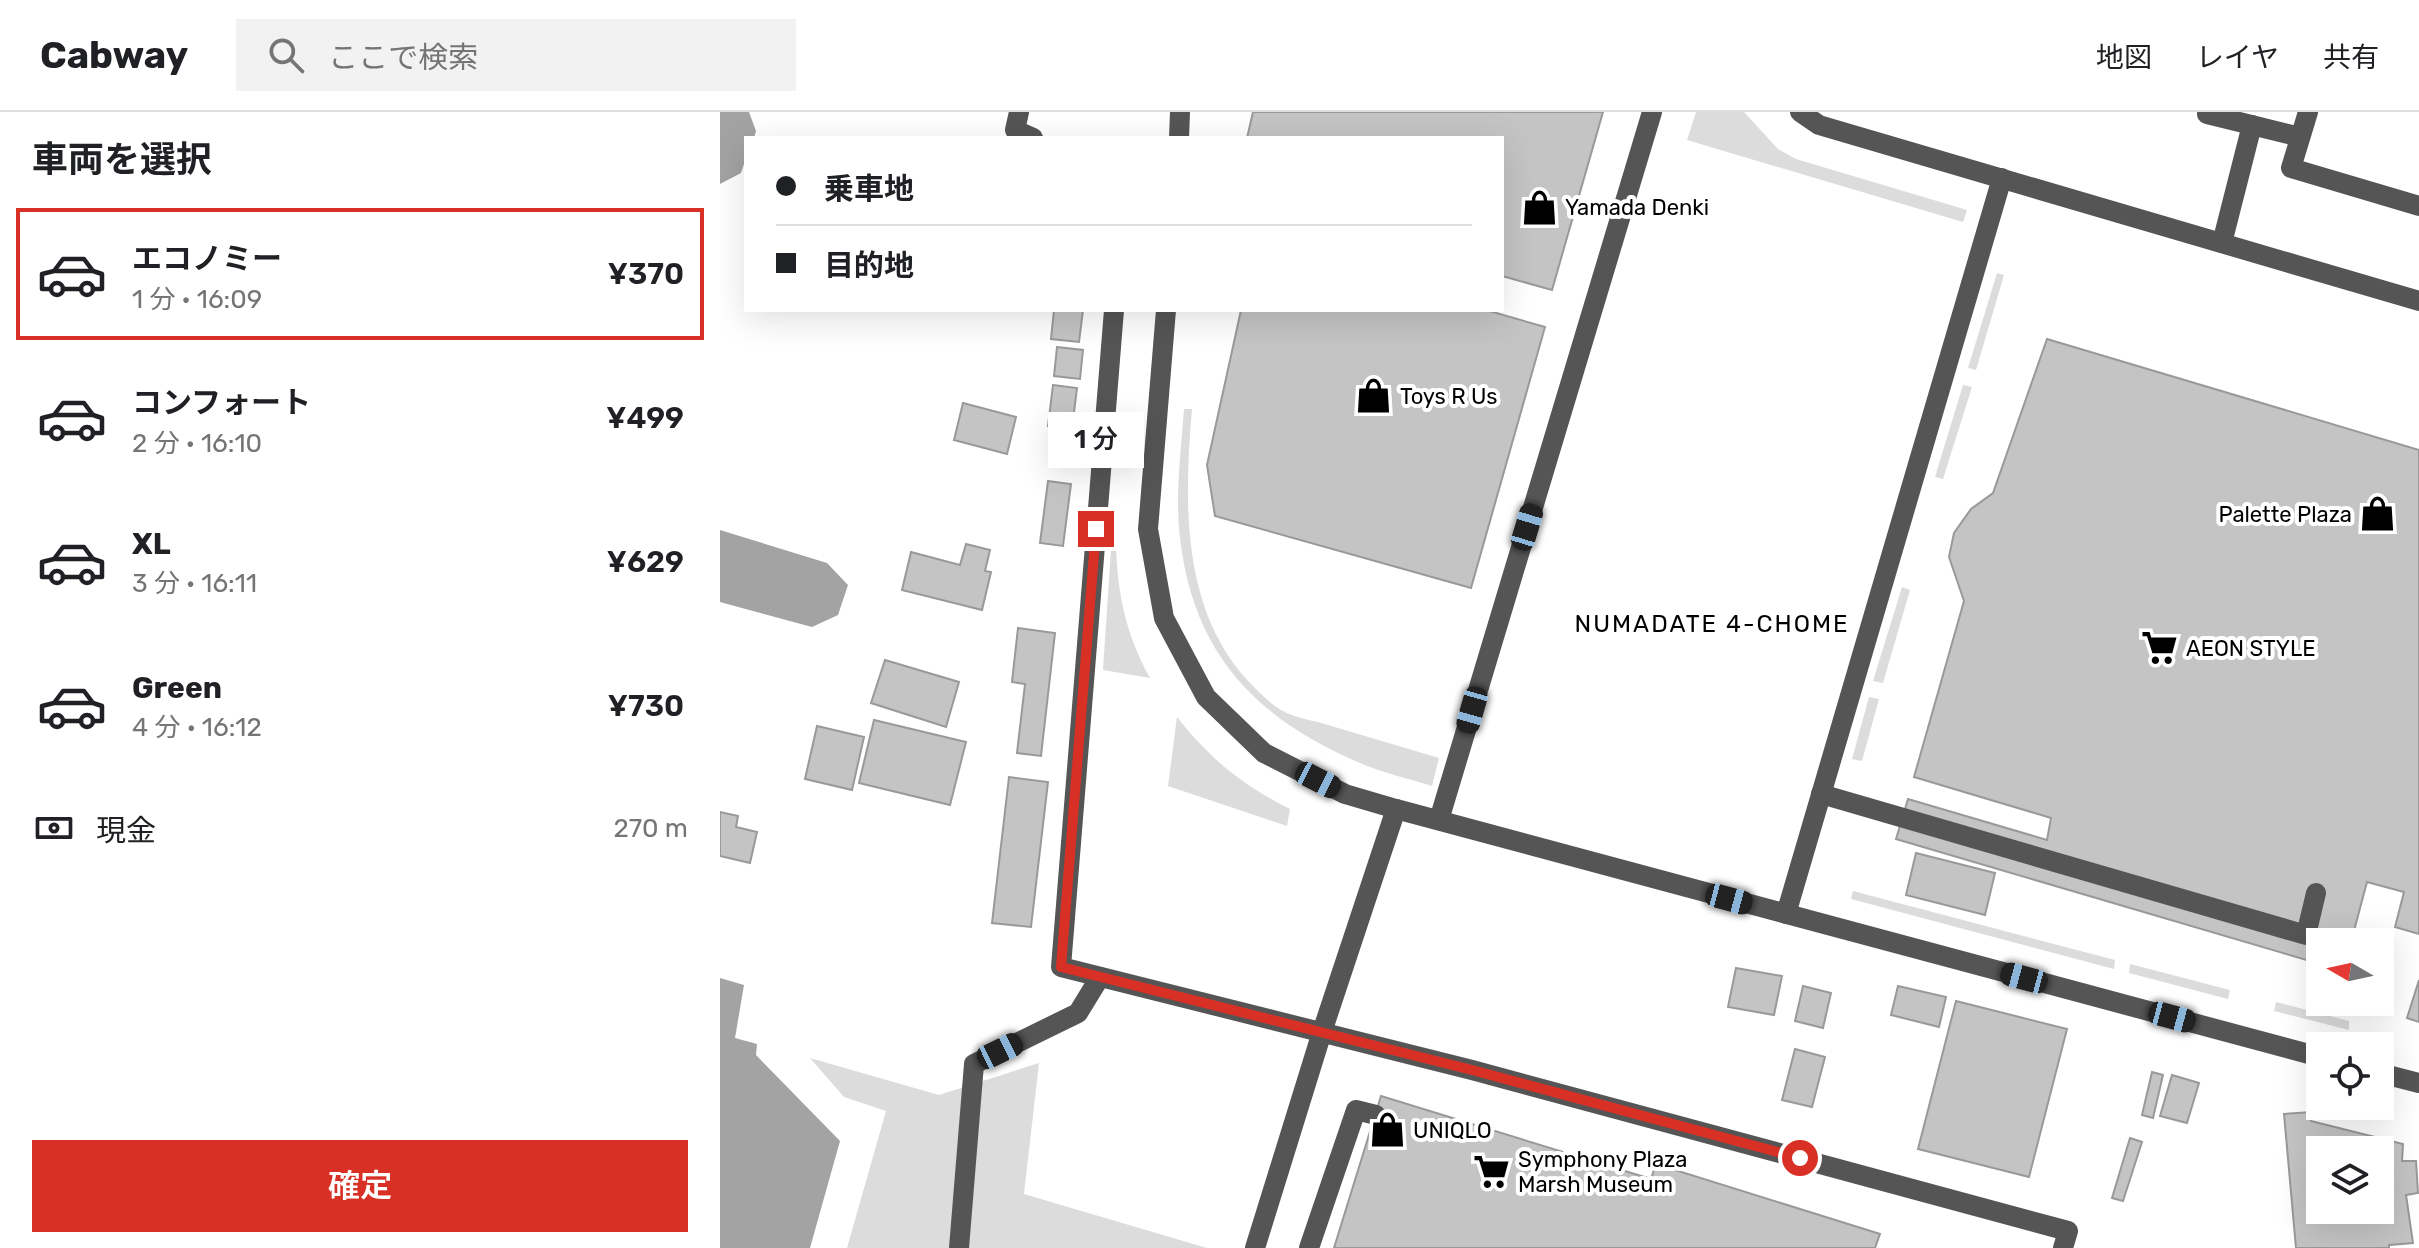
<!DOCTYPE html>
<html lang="ja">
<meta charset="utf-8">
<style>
:root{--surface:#fff;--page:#f2f2f2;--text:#202124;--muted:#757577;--line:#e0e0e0;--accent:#d93025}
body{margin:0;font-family:Rubik,"Noto Sans JP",sans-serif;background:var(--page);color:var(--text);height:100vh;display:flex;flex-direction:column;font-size:30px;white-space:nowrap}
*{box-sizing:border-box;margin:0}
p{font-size:26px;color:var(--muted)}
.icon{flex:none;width:44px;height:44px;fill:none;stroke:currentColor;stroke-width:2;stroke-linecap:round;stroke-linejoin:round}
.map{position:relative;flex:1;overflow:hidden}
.sheet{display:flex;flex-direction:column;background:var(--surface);width:720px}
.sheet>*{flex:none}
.top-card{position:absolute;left:24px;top:24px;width:760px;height:176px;border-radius:0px;box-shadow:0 8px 32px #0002;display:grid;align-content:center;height:176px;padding:0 32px;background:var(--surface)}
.needle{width:52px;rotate:279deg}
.tools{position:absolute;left:1586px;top:816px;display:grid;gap:16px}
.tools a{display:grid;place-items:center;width:88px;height:88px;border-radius:0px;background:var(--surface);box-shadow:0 8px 32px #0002;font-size:40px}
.end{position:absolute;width:36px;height:36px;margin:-18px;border:10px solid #d93025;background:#fff;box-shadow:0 0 0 4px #fff}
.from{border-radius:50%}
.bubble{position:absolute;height:56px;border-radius:0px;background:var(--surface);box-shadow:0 8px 32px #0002;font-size:26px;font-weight:600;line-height:56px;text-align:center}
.car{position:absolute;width:24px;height:48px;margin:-24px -12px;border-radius:10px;box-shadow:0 0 6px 2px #0007;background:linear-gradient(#222 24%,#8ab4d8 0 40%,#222 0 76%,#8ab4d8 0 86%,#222 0)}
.top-card b{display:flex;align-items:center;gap:28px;height:76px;font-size:30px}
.top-card b+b{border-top:2px solid var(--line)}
.top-card i{width:20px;height:20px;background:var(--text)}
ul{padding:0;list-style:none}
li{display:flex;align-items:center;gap:24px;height:132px;margin:0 16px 12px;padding:0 16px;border:4px solid transparent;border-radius:0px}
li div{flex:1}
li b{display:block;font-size:30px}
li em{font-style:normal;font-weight:600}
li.selected{border-color:var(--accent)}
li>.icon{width:72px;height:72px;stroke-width:1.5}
h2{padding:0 32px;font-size:36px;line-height:96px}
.pay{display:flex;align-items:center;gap:20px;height:88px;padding:0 32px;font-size:30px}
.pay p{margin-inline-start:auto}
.action{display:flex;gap:16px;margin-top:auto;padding:16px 32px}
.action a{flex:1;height:92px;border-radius:0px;background:var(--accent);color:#fff;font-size:32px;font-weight:600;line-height:92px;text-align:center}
header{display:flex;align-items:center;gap:48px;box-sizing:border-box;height:112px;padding:0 40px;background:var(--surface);border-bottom:2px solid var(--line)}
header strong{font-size:38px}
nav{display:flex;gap:44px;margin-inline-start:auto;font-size:28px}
.search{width:560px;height:72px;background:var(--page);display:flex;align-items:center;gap:20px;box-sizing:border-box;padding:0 28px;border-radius:0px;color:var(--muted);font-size:30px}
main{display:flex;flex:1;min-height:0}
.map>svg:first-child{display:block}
</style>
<header>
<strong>Cabway</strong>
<div class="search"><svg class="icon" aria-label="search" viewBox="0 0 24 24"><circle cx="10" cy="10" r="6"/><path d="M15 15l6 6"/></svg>ここで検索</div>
<nav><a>地図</a><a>レイヤ</a><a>共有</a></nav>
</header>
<main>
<section class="sheet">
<h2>車両を選択</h2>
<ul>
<li class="selected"><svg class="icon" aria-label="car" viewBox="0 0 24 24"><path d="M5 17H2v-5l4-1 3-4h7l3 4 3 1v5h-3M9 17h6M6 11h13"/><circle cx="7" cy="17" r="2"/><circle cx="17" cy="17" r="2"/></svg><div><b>エコノミー</b><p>1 分 · 16:09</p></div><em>¥370</em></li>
<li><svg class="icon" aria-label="car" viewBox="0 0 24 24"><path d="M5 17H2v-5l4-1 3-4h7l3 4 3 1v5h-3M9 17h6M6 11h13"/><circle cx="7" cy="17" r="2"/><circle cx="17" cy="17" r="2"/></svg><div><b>コンフォート</b><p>2 分 · 16:10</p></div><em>¥499</em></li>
<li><svg class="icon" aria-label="car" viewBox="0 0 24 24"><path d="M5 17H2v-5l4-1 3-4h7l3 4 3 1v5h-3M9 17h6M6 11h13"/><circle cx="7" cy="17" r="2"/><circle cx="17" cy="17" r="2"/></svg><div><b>XL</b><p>3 分 · 16:11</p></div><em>¥629</em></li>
<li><svg class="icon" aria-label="car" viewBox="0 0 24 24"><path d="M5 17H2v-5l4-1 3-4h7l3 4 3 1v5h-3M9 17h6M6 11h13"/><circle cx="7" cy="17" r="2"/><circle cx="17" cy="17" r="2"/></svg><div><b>Green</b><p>4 分 · 16:12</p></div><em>¥730</em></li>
</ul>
<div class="pay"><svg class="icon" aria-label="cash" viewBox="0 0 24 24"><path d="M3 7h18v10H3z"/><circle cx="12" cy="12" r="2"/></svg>現金<p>270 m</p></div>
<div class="action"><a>確定</a></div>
</section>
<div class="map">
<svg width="1699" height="1136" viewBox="0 0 1699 1136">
<rect width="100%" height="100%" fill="#fff"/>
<g fill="#dcdcdc">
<path d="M976 0H1024L1058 37 1076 47 1247 98 1243 110 967 28Z"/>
<path d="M1277 161 1284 163 1256 258 1248 256Z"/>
<path d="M1243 273 1252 275 1223 367 1215 365Z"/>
<path d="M464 297H472C464 390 461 497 529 570 538 579 549 591 561 598 574 606 593 608 608 613 645 624 682 635 719 646L712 674C690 667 668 662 647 654 539 609 474 546 460 426 455 383 461 339 464 297Z"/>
<path d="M392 422H396C396 475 404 519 430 566L383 558Z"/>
<path d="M1182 475 1190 478 1163 571 1153 569Z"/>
<path d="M1149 585 1159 587 1142 649 1132 647Z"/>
<path d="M457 605C490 647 522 673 570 697L567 714 448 674Z"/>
<path d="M1133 779 1395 848 1394 857 1131 787Z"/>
<path d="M1410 852 1510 878 1508 887 1409 861Z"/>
<path d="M1556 890 1629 909V918L1554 899Z"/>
<path d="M90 946 219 983 319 951 304 1082 487 1136H127L166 999 124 985Z"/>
</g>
<g fill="#a3a3a3">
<path d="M0 0H29L36 19 34 26H26V46L21 61 0 72Z"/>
<path d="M0 418 107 451 128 473 118 503 92 515 0 490Z"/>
<path d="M0 866 24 873 15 926 37 932 36 943 120 1029 90 1136H0Z"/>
</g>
<g fill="#c4c4c4" stroke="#999" stroke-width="2" fill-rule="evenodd">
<path d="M533 0H883L832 178 782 164V26H527Z"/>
<path d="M334 198H363L359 230 331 227Z"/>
<path d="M521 198H766L825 215 751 476 495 404 487 353Z"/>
<path d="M1327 227 1699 338V822L1675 815 1684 780 1647 770 1631 830H1600V852L1176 727 1188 687 1327 728 1331 706 1194 665 1244 489 1229 445 1234 421 1251 397 1273 381Z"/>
<path d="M337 235 363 238 360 267 334 264Z"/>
<path d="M333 273 357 276 352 316 328 314Z"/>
<path d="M243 291 296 305 287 342 234 328Z"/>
<path d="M328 369 351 372 343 434 320 431Z"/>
<path d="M246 432 270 438 265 459 271 460 262 498 182 478 191 440 240 453Z"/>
<path d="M298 516 335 521 321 644 297 641 305 572 292 570Z"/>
<path d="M165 548 239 570 226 615 151 591Z"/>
<path d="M154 608 246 630 230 693 139 671Z"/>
<path d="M97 614 144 625 132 678 85 667Z"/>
<path d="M289 665 328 670 311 815 272 811Z"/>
<path d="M0 700 18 704 16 715 37 720 30 751 0 744Z"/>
<path d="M1196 741 1275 761 1265 803 1186 783Z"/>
<path d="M1016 856 1062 864 1054 903 1008 895Z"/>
<path d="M1699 868V910L1687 906Z"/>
<path d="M1083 874 1111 881 1103 916 1075 909Z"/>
<path d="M1178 874 1226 885 1219 915 1171 903Z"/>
<path d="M1236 889 1347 917 1309 1065 1198 1037Z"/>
<path d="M1075 937 1105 945 1092 995 1062 988Z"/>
<path d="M1432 960 1443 963 1433 1006 1422 1003Z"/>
<path d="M1452 963 1479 971 1467 1011 1440 1004Z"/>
<path d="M661 984 931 1067 936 1052 1160 1122 1155 1136H614Z"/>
<path d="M1591 1000V1009L1683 1032 1682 1049H1696L1698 1081 1686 1083 1693 1131 1669 1133V1136H1576L1564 1002ZM1600 1038H1660V1098H1600Z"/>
<path d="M1410 1026 1422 1030 1403 1089 1392 1086Z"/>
</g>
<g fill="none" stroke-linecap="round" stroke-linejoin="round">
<g stroke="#555" stroke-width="20">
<path d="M299 0 295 18 313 26"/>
<path d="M1080 0 1099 13 1699 189"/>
<path d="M1588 0 1571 56 1699 94"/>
<path d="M1487 2 1580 25"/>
<path d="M459 26 460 0"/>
<path d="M1502 131 1532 13"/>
<path d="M394 198 341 855 752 958 1348 1119 1343 1136"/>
<path d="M446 198 428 417 444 506 486 585 544 641 625 682 676 697 1600 945"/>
<path d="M1101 682 1586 823 1596 781"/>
<path d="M719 708 932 0"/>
<path d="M1066 802 1282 66"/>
<path d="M1660 961 1699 971"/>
<path d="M239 1136 254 952 358 901 380 865"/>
<path d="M535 1136 602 920 676 697"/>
<path d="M589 1136 636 998 656 1003"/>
</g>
</g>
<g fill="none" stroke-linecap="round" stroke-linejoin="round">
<path stroke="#d93025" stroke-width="10" d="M376 417 341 855 752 958 1080 1046"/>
</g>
<defs>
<symbol id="shop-bare" viewBox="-9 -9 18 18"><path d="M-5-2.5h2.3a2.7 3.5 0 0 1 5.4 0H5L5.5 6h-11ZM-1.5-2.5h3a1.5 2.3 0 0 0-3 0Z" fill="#000" stroke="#fff" stroke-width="2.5" paint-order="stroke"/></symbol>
<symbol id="supermarket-bare" viewBox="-9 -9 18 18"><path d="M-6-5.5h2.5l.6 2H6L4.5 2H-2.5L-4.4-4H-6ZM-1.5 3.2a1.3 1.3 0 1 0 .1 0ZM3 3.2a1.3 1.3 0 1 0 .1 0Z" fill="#000" stroke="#fff" stroke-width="2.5" paint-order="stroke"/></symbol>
</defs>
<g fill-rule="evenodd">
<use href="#shop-bare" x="794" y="70" width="51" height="51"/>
<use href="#shop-bare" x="628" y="258" width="51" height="51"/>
<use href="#shop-bare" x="1632" y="376" width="51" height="51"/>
<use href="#supermarket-bare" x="1414" y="510" width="51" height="51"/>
<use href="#shop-bare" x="642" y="992" width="51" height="51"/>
<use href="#supermarket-bare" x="746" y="1034" width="51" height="51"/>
</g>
<g text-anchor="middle" stroke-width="8" stroke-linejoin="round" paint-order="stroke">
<g font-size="22" fill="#000" stroke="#fff" text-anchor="start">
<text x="845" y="103">Yamada Denki</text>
<text x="680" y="292">Toys R Us</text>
<text x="1632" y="410" text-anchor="end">Palette Plaza</text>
<text x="1466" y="544">AEON STYLE</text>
<text x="693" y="1026">UNIQLO</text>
<text x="798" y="1055">Symphony Plaza<tspan x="798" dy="25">Marsh Museum</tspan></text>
</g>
<g font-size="24" letter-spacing="2" fill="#000" stroke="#fff">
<text x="992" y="520">NUMADATE 4-CHOME</text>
</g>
</g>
</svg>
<div class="tools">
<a><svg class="needle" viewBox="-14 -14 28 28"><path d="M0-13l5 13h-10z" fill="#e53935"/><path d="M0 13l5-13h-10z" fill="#757577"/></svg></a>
<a><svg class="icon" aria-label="locate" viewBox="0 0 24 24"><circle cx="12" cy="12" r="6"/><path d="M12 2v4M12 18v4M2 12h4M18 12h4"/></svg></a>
<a><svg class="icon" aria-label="layers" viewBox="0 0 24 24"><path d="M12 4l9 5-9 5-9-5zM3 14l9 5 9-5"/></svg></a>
</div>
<i class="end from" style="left:1080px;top:1046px"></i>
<i class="end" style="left:376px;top:417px"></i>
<div class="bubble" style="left:328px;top:300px;width:96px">1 分</div>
<i class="car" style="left:807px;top:415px;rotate:17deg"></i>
<i class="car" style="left:752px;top:598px;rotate:196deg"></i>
<i class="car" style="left:598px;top:668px;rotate:117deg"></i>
<i class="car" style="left:1009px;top:787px;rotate:105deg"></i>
<i class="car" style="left:1304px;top:866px;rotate:285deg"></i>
<i class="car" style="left:1452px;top:905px;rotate:105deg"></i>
<i class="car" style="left:280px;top:939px;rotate:64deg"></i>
<div class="top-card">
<b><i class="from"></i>乗車地</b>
<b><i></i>目的地</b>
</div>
</div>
</main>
